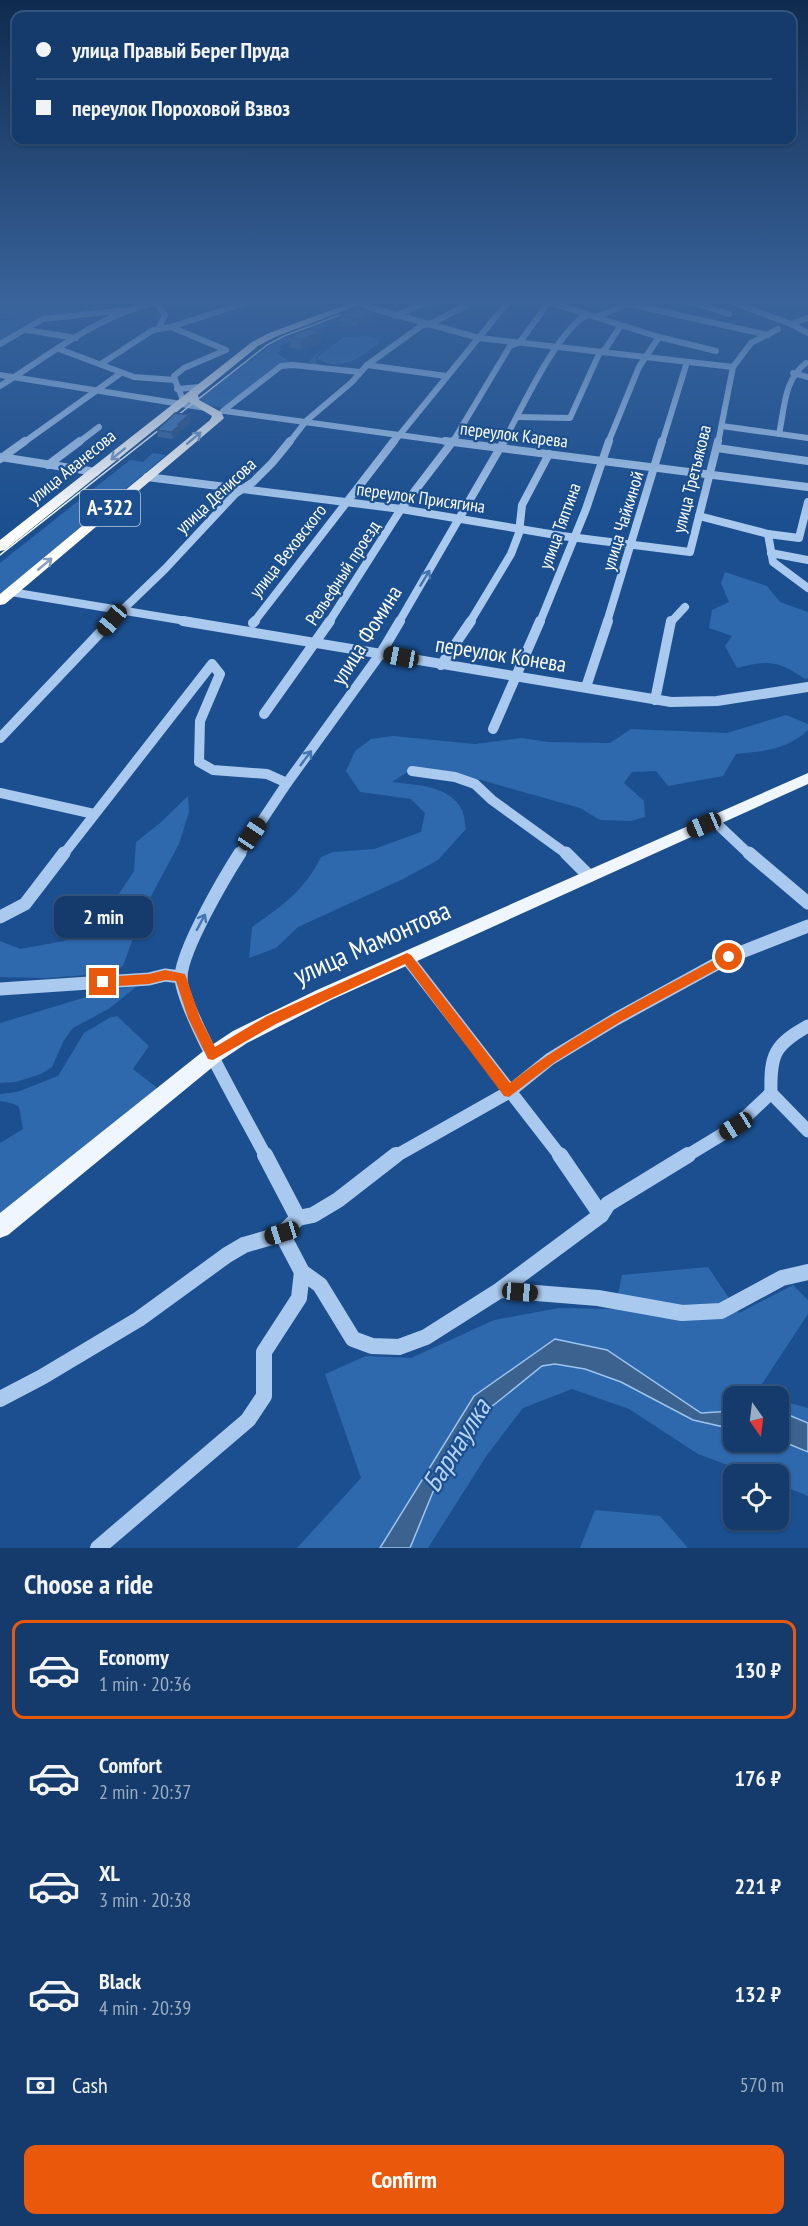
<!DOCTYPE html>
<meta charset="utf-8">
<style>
:root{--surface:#143b6b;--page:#214673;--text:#f1f3f6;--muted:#9dadc1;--line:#33557e;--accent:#ea580c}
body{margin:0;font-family:"PT Sans Narrow",sans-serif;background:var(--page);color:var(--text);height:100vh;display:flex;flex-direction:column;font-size:22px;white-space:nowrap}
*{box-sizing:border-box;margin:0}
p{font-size:20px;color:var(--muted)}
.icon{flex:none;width:33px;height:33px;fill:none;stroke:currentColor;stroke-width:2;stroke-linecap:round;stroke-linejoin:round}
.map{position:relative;height:1548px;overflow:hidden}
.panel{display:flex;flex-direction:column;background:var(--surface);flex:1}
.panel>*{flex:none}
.top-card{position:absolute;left:12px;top:12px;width:784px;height:132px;border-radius:12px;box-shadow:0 2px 4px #0004,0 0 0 2px var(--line);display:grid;align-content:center;height:132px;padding:0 24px;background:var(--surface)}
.needle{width:39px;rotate:166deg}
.tools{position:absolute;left:723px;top:1386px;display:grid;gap:12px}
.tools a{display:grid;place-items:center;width:66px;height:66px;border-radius:12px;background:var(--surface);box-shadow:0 2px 4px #0004,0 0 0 2px var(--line);font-size:30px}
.end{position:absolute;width:27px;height:27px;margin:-14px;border:8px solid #ea580c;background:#fff;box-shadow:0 0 0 3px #fff}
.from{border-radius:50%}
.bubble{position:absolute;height:42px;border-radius:12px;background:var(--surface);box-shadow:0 2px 4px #0004,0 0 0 2px var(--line);font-size:20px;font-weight:700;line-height:42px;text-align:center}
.car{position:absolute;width:18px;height:36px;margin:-18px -9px;border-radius:8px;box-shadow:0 0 4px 2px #0007;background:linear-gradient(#222 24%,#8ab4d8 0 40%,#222 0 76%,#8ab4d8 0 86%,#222 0)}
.top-card b{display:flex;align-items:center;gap:21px;height:57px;font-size:22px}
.top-card b+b{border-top:2px solid var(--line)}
.top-card i{width:15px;height:15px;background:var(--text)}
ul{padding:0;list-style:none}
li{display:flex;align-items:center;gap:18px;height:99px;margin:0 12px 9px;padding:0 12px;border:3px solid transparent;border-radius:12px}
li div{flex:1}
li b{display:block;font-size:22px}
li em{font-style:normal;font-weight:700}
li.on{border-color:var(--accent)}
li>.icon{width:54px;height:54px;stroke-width:1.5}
h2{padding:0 24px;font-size:27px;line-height:72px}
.pay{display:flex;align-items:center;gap:15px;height:66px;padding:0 24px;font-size:22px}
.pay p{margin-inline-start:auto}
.button{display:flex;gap:12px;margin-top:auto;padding:12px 24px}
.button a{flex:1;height:69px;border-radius:12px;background:var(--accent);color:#fff;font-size:24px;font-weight:700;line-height:69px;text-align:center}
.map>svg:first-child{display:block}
</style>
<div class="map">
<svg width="808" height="1548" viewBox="0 0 808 1548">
<rect width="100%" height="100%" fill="#1b4f8f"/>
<g fill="#2e69ad">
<path d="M0 303H73L76 311 29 322 0 341V321L41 312 0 319Z"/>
<path d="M328 323 329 326 280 346 281 350 277 353 288 361 307 363 317 353 329 347 316 356V363L324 366 286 365 225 408 206 405 198 400 248 361H253L252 359C272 344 301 322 328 323Z"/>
<path d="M366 336 377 339 379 343C361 357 342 373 318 359V357L344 337Z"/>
<path d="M153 453 166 455 0 595V563L130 460 143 462Z"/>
<path d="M725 572 767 586 780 602 808 612V678L805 679C777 660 769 660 737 668L725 646 732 636 709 628 712 610 729 602 721 583Z"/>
<path d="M786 715 808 724V730C787 750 764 751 736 754L723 776 668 786 656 771 632 772 624 783 644 801 645 817 631 821 600 820 580 808 481 780 412 769 392 782C415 785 450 785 462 810 464 815 465 823 466 829L438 860 403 879 298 927 276 948 249 958 252 927C282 906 304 891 321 857L333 852 374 849 421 832 425 813 411 799 360 792 346 771 355 751 371 739 393 736 475 744 522 738 548 742 610 743 631 729 727 733Z"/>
<path d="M188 796 189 812 179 844 142 913 123 966 113 973 47 978 0 977V941L20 949 64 941 86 926 111 906 134 871 136 842 160 823Z"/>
<path d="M137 986 110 1008 73 1028 64 1040 52 1067 41 1074 16 1082 0 1083V1023L106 991Z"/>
<path d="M117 1016 149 1046 133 1069 156 1087V1095L0 1214V1143L23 1129 19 1107 14 1104 0 1101V1094L17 1092 58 1076 84 1033 109 1018Z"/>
<path d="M708 1267 739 1313 793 1285 808 1300V1314L756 1393 767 1396H734V1442H778L779 1400 808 1408V1496L779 1484 778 1474H752L698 1454 629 1409 572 1389 523 1408 487 1455 428 1548H297L361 1478 325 1374 366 1356 411 1358 494 1320 559 1308 615 1309 622 1275Z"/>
<path d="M595 1510 660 1516 688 1548H580Z"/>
</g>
<g fill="#3c6290" stroke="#9cc4f0" stroke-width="1.5">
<path d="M555 1339 607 1350 701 1413 733 1411V1429L693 1420 621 1382 585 1369 555 1364 542 1366 490 1408 435 1487 410 1548H380L474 1396Z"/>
<path d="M779 1411 808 1423V1452L779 1440Z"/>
</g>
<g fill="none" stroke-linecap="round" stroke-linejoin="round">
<g stroke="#a9c9ee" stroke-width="6">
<path d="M157 303 165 315 159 327"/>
<path d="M551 303 659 337 716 351"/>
<path d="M694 303 729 314"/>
<path d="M734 303 791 324 808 333"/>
<path d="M357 304 479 338 733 367"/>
<path d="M629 304 768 335"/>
<path d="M395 316 425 303"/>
<path d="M596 317 631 303"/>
<path d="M791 324 808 318"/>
<path d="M171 327 226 350 184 368 174 376 175 380"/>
<path d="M27 330 76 338"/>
<path d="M0 344 43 319 124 310"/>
<path d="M59 349 134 377 175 380 183 400"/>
<path d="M101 364 153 330 171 327 245 303"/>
<path d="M367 365 446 376"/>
<path d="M793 373 808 377"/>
<path d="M0 375 206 408"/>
<path d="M0 386C48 356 96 317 152 303"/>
<path d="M177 389 200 387"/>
<path d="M223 411 281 366 293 365 360 372"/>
<path d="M225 411 457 443"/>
<path d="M517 417 570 418 599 354 606 348 621 325"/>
<path d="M722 426 808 438"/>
<path d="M779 434C785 408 783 381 806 363"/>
<path d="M23 443 121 373"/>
<path d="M78 443 99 427"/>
<path d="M289 443 306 421 352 382 367 365 421 326 432 323 471 303"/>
<path d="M393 443 507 303"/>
<path d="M452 443 510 346 520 342 548 303"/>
<path d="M503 443C520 412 557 330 587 315"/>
<path d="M608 443 639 367 659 337"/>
<path d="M662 443 687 362"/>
<path d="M718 443 733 367 751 343 778 329"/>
</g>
<g stroke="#a9c9ee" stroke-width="8">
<path d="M445 441 808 487"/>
<path d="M717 448 808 461"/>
<path d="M1 457 96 472"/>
<path d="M0 459 25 441"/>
<path d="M48 465 80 441"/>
<path d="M147 477 401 509 562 536 690 552 718 441"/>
<path d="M699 516 768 534 799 538 808 502"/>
<path d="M768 534 773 562 808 588"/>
<path d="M771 553 808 560"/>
<path d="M11 592 192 622"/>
<path d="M110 622 165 569 235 494 253 482 272 463 290 441"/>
<path d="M254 622 394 441"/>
<path d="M329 622 401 509 453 441"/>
<path d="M399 622 504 441"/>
<path d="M470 622 511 554 519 533 522 505 549 454"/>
<path d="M540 622 586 509 609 441"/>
<path d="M607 622 662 441"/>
<path d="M671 622 685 607"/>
</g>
<g stroke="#a9c9ee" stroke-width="10">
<path d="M183 621 671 702 717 701 808 687"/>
<path d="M253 623 255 621"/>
<path d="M441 665 471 621"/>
<path d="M586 687 608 621"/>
<path d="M655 700 671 621"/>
<path d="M264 714 330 621"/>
<path d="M493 729 540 621"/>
<path d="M0 738 111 621"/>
<path d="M412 771 455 777 475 784 492 800 568 855"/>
<path d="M0 793 94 814"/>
<path d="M714 821 750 855"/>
<path d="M63 855 212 664 220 674 200 721 199 762 213 770 267 774 287 783"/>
<path d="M239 855 287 783 381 653 400 621"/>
</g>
<g stroke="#a9c9ee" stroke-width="13">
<path d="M240 853C224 878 183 948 181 976 179 1004 250 1125 266 1157"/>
<path d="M566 853 589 876"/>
<path d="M749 853 808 903"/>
<path d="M0 917 25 904 64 853"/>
<path d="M407 958 561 1157"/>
<path d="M0 989 149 979 165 975 181 977"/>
<path d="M771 1093 808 1131"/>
<path d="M394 1157 509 1092 550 1059 616 1019 729 957 808 926"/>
<path d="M685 1157 736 1126 771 1093C770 1055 774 1045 808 1026"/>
</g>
<g stroke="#a9c9ee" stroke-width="16">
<path d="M265 1155 298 1218"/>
<path d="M560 1155 601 1215"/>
<path d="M282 1234 302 1272 320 1285 353 1339 372 1346 399 1347 426 1337 500 1290 601 1215 608 1204 688 1155"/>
<path d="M500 1290 598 1298 682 1313 721 1311 782 1278 808 1272"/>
<path d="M0 1399 42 1377 139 1319 227 1255 244 1245 282 1234 298 1218 313 1215 338 1200 396 1155"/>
<path d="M98 1548 248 1420 264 1396V1352L299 1298 302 1272"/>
</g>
<path fill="#f0f6ff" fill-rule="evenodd" d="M808 773V784L331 1000 247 1043 220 1061 8 1235 0 1238V1213L206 1049 233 1031 317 990Z"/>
<path fill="#fff" fill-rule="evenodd" d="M350 303H364L275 337 258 346 198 395 199 400 221 412 224 418 222 420 5 604 0 605V594L210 420 212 416 189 402 5 550 0 551V540L252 342 269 333Z"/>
<path stroke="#fff" stroke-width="1.5" d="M0 555 267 345 284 336 372 303"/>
</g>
<g fill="#3a679d">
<path d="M374 313V320L357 327 340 321V314Z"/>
<path d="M289 336 321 343 301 350 290 347Z"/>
<path d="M189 415 190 423 181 431V432L173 439 158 437 157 430Z"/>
</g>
<g fill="#305480">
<path d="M374 313V320L357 327V319Z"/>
<path d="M320 332 321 343 301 350 300 340Z"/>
<path d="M189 415 190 423 181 431V432L173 439 171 432 178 424Z"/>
</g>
<g fill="#4478b7" stroke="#305480" stroke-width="1.5">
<path d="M358 307 374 313 357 319 340 314Z"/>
<path d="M309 329 320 332 300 340 289 336Z"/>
<path d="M175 413 189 415 178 424 180 425 171 432 157 430Z"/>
</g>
<defs><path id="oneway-shaft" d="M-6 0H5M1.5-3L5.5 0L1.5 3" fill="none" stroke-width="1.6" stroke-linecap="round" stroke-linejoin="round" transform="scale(1.5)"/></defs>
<g stroke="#829ec1">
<use href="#oneway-shaft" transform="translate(194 438) rotate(-40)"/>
<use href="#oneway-shaft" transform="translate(118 454) rotate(141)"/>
<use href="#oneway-shaft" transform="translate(45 564) rotate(-40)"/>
</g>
<g stroke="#4674ac">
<use href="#oneway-shaft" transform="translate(425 578) rotate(-59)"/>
<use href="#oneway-shaft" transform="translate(306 758) rotate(-53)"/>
<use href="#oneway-shaft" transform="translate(201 922) rotate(-62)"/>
</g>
<linearGradient id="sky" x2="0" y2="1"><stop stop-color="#0f2b4f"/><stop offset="0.58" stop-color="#39639b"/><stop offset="1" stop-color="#39639b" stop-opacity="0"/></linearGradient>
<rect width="808" height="520" fill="url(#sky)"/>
<path fill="#ea580c" d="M407 953 411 955 510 1083C576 1031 652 994 725 954L729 953 735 957 734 960 620 1022 555 1062 509 1097 504 1096 405 964 276 1024 213 1060 208 1059 188 1018 176 981 165 980 149 984 103 987 97 982 103 977 149 974 165 970 185 974 200 1018 215 1047 267 1016Z"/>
<g text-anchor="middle" stroke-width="4.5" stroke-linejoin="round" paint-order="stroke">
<g font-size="18" fill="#fff" stroke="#1b4f8f">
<text transform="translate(514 435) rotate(7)" y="6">переулок Карева</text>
<text transform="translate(72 467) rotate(-39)" y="6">улица Аванесова</text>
<text transform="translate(692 479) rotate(-76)" y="6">улица Третьякова</text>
<text transform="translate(216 496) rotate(-43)" y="6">улица Денисова</text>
<text transform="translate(421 498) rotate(8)" y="6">переулок Присягина</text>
<text transform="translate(623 521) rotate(-73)" y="6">улица Чайкиной</text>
<text transform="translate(560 526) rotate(-70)" y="6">улица Тяптина</text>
<text transform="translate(288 551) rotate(-52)" y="6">улица Веховского</text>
<text transform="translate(343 573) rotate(-57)" y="6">Рельефный проезд</text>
</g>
<rect fill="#1b4f8f" stroke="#bbcadd" stroke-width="1.5" x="80" y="490" width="60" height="36" rx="4.5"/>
<g font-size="21" font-weight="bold" fill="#fff">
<text x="110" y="515">А-322</text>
</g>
<g font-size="22" fill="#fff" stroke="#1b4f8f">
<text transform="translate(366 635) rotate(-58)" y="8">улица Фомина</text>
<text transform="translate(501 654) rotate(9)" y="8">переулок Конева</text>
</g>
<g font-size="27" fill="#fff" stroke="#1b4f8f">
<text transform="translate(372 943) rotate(-24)" y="9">улица Мамонтова</text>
</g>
<g font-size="28" font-style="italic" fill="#b5d3f5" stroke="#1b4f8f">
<text transform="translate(456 1445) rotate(-58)" y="10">Барнаулка</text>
</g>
</g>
</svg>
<div class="tools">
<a><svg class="needle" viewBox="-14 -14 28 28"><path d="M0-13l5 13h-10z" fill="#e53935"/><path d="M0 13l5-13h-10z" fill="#9dadc1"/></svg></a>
<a><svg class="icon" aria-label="locate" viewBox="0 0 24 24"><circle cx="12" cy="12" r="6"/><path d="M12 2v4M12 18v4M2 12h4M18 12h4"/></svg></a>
</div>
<i class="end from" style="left:729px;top:957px"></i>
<i class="end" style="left:103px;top:982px"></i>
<div class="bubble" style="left:54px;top:896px;width:99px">2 min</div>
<i class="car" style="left:112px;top:620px;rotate:220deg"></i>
<i class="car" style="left:401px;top:657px;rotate:281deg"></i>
<i class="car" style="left:704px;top:825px;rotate:247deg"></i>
<i class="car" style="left:252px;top:834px;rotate:34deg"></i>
<i class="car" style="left:736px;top:1126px;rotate:238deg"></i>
<i class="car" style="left:282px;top:1233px;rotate:253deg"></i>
<i class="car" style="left:520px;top:1292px;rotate:95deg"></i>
<div class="top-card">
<b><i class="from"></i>улица Правый Берег Пруда</b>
<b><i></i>переулок Пороховой Взвоз</b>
</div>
</div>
<section class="panel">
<h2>Choose a ride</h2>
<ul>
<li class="on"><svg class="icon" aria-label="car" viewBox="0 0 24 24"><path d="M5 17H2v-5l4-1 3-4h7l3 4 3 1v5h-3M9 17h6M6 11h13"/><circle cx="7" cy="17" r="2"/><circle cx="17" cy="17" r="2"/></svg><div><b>Economy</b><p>1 min · 20:36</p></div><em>130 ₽</em></li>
<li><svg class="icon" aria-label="car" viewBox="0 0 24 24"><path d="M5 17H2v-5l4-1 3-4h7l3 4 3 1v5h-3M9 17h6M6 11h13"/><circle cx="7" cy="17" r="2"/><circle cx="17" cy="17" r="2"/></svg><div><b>Comfort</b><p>2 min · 20:37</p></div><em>176 ₽</em></li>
<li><svg class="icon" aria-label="car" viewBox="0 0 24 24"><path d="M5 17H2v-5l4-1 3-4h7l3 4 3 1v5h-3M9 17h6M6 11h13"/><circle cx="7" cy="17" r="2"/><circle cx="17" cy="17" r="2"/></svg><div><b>XL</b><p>3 min · 20:38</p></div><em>221 ₽</em></li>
<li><svg class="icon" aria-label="car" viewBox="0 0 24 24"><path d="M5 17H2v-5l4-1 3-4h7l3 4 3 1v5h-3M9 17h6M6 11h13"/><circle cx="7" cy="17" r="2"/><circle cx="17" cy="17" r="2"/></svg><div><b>Black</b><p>4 min · 20:39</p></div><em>132 ₽</em></li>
</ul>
<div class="pay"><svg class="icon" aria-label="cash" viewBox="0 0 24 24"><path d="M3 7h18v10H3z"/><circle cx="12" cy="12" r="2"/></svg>Cash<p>570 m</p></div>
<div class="button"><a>Confirm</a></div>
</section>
